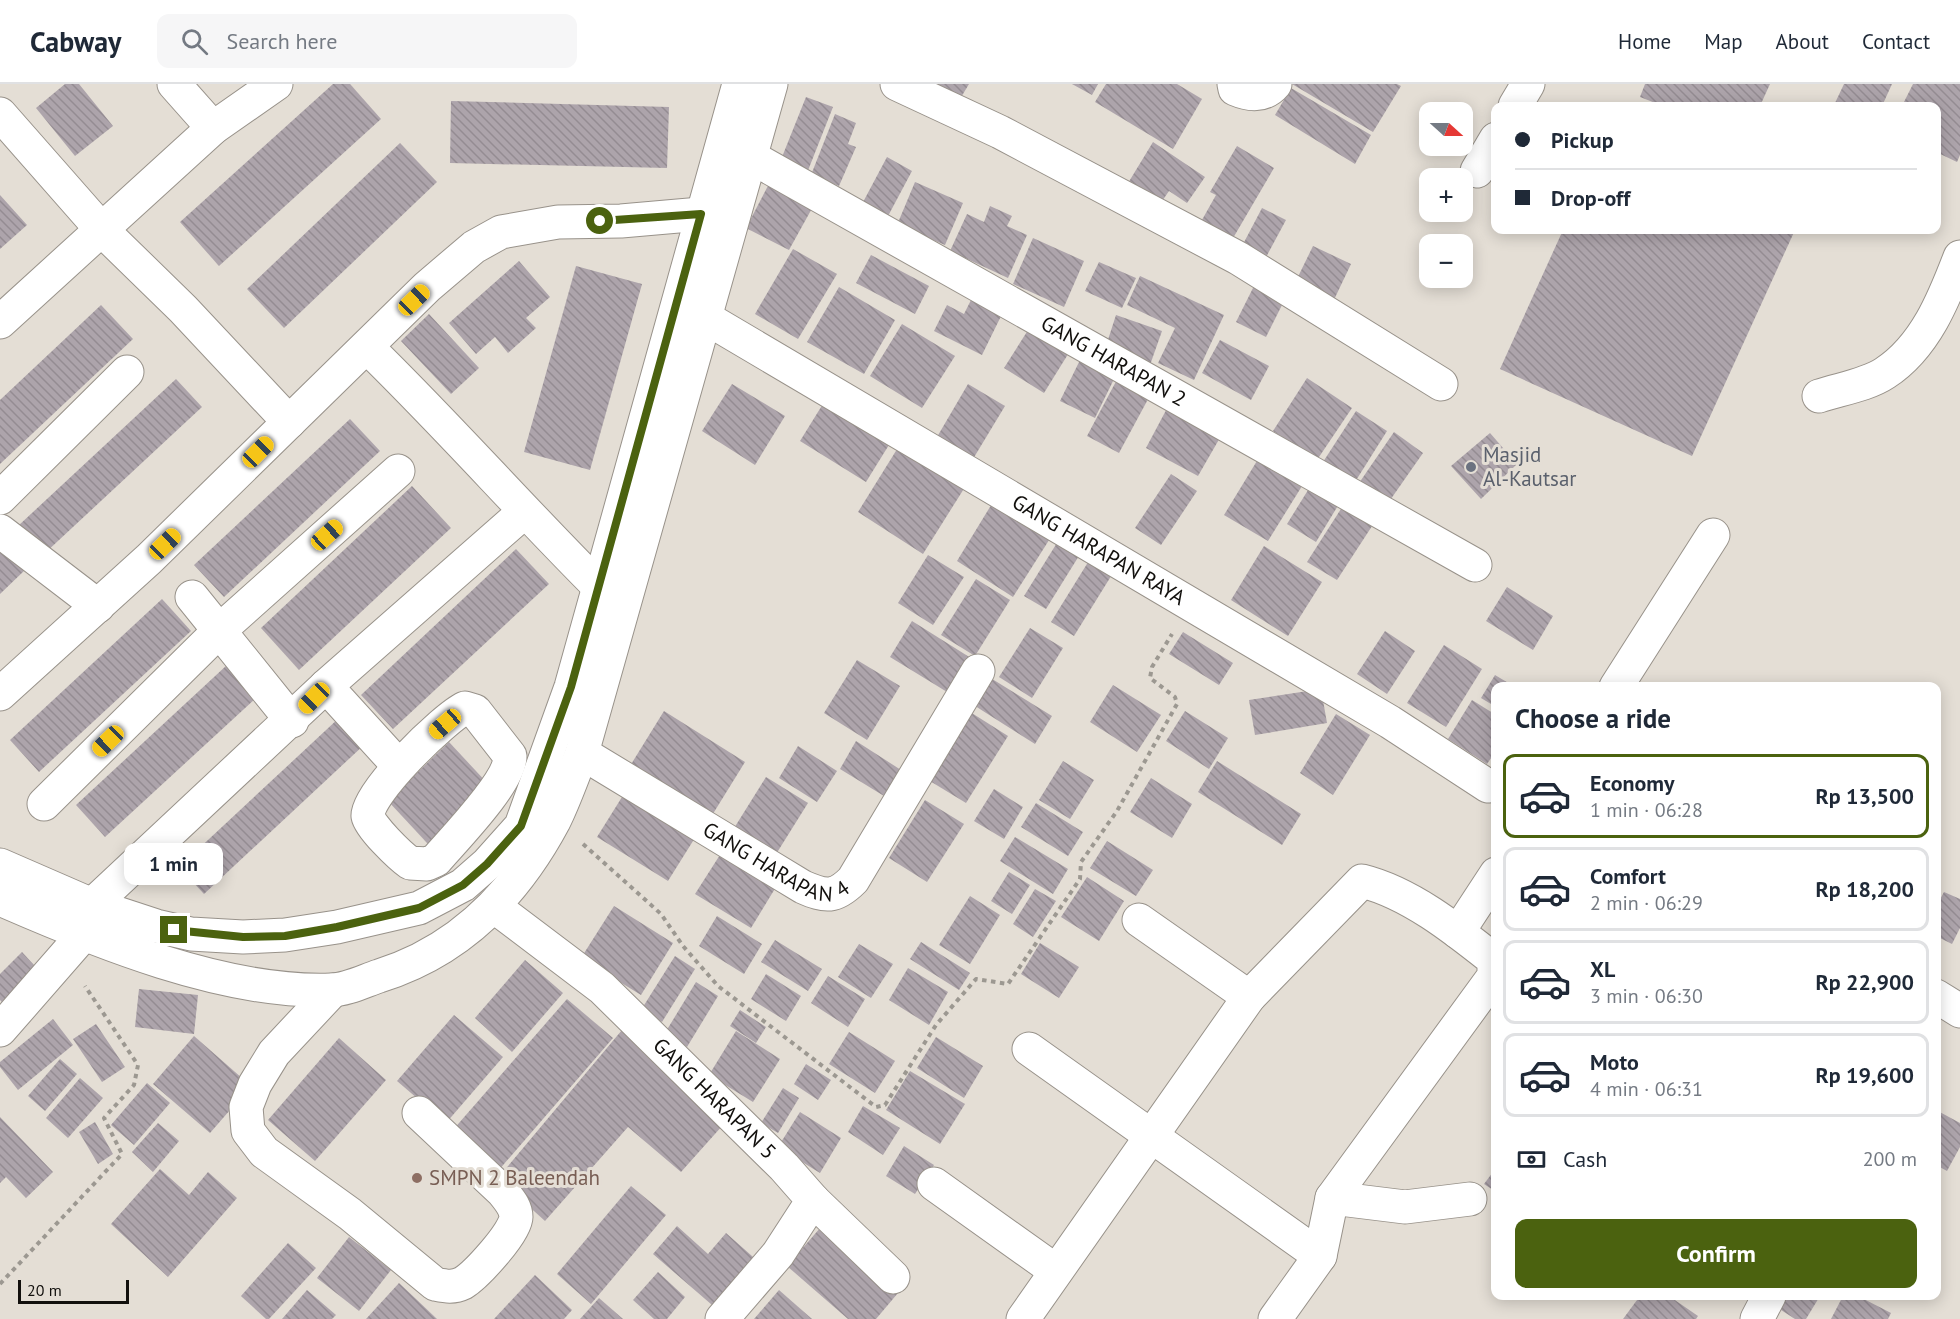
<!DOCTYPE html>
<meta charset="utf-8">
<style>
:root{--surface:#fff;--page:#f6f6f7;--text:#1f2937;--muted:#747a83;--line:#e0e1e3;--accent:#4b620f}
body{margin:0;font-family:"PT Sans",sans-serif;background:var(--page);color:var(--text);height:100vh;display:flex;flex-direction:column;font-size:22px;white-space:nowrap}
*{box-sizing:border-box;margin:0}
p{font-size:20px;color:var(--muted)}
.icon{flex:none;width:33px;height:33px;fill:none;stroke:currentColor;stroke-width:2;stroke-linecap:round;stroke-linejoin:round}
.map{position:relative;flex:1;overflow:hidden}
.side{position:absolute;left:1491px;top:598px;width:450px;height:618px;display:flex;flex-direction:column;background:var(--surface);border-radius:12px;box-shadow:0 3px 15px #0003}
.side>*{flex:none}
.guide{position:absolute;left:1491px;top:18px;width:450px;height:132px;border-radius:12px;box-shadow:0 3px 15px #0003;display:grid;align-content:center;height:132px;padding:0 24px;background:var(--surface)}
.needle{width:39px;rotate:111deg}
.tools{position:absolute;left:1419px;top:18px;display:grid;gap:12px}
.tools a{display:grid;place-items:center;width:54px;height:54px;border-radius:12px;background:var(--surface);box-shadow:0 3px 15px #0003;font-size:30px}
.scale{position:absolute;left:18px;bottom:15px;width:111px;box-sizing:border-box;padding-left:6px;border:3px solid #12100d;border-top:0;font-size:16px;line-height:21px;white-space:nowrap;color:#12100d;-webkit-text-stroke:4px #e4ded5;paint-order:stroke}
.end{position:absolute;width:27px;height:27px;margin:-14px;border:8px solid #4b620f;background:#fff;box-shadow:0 0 0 3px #fff}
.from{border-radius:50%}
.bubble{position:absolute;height:42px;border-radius:12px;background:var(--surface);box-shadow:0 3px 15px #0003;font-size:20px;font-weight:700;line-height:42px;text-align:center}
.car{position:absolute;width:18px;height:36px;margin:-18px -9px;border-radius:8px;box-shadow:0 0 4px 2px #0007;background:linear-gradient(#f5c518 24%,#345 0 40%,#f5c518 0 76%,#345 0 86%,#f5c518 0)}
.guide b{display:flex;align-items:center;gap:21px;height:57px;font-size:22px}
.guide b+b{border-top:2px solid var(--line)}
.guide i{width:15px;height:15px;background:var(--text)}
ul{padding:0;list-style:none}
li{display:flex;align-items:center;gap:18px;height:84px;margin:0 12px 9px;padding:0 12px;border:3px solid var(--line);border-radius:12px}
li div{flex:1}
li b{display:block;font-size:22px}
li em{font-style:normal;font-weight:700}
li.current{border-color:var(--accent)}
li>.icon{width:54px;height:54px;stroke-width:1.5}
h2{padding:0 24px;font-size:27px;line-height:72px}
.pay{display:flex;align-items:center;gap:15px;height:66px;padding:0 24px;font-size:22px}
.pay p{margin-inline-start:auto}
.action{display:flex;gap:12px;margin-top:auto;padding:12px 24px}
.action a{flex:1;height:69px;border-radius:12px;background:var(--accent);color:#fff;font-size:24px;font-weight:700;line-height:69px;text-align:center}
header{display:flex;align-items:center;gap:36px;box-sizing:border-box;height:84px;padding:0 30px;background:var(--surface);border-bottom:2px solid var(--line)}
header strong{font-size:28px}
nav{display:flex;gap:33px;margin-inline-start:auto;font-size:21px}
.search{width:420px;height:54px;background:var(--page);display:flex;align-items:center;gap:15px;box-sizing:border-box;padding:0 21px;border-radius:12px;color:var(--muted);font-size:22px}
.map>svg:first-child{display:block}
</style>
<header>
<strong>Cabway</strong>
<div class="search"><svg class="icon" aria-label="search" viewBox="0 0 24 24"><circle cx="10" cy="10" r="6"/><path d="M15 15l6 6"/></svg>Search here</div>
<nav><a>Home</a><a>Map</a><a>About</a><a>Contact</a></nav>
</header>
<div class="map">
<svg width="1960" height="1235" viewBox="0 0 1960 1235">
<defs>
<pattern id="building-back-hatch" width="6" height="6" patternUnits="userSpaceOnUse" patternTransform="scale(1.5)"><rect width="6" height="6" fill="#ada4ab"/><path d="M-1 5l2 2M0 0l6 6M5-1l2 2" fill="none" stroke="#948c92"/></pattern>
</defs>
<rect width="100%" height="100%" fill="#e4ded5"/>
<g fill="url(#building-back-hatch)">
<path d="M65 0H79L113 42 75 72 36 24Z"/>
<path d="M333 0H350L381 35 219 182 180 138Z"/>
<path d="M908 0H969L954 25Z"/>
<path d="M1072 0H1098L1092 11Z"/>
<path d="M1106 0H1177L1202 15 1173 65 1095 18Z"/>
<path d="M1292 0H1397L1401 2 1373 48Z"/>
<path d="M1645 0H1770L1760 22H1663L1640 13Z"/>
<path d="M1844 0H1892L1882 22H1844L1835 19Z"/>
<path d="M1913 0H1960V71L1957 78 1936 68V22H1902Z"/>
<path d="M1291 4 1371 51 1355 80 1275 31Z"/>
<path d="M806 13 833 23 807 89 780 78Z"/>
<path d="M451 17 669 23 667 84 450 79Z"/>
<path d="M835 30 856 39 848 60 856 63 839 102 811 91Z"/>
<path d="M1153 58 1205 93 1187 119 1169 107 1156 126 1122 109Z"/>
<path d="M400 59 437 98 284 244 247 205Z"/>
<path d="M1237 62 1274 84 1229 161 1198 143 1216 111 1210 108Z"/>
<path d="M887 73 912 87 887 134 862 120Z"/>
<path d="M771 96 815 119 789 166 746 144Z"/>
<path d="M915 98 963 119 945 161 897 141Z"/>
<path d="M0 111 27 141 0 165Z"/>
<path d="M990 122 1012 132 1007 142 1027 151 1008 194 950 167 967 130 984 138Z"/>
<path d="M1262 124 1286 136 1264 177 1241 164Z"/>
<path d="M1563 146H1795L1692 372 1500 285Z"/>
<path d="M1033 154 1084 177 1064 223 1013 200Z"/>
<path d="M1313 162 1351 180 1332 220 1294 201Z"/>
<path d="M793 165 837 190 798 255 755 230Z"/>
<path d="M871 171 929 202 915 230 856 199Z"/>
<path d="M519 177 550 213 526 234 536 244 508 269 495 253 476 270 449 239Z"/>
<path d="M1099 178 1136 194 1122 224 1085 207Z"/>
<path d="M576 182 642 200 590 386 524 368Z"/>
<path d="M1140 192 1224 231 1194 296 1158 279 1175 244 1127 221Z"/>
<path d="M1257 196 1287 211 1266 253 1236 238Z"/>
<path d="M839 203 895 236 864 290 807 258Z"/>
<path d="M974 210 1004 226 982 271 934 247 947 221 964 230Z"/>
<path d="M101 221 133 255 0 380V316Z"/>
<path d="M429 230 479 284 451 310 401 257Z"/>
<path d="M1116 231 1162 247 1150 281 1105 265Z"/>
<path d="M902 240 955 272 922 324 870 292Z"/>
<path d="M1030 243 1070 267 1044 309 1004 284Z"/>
<path d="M1220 256 1269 282 1251 316 1202 289Z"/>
<path d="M1081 274 1116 291 1095 334 1060 317Z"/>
<path d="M1121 288 1153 306 1119 369 1087 352Z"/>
<path d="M1307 294 1352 324 1317 376 1273 347Z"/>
<path d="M176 295 202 323 44 470 18 442Z"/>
<path d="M732 300 785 332 755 381 702 347Z"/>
<path d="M968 300 1005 322 973 375 937 353Z"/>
<path d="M826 315 892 356 866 398 800 357Z"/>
<path d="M1172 315 1225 345 1198 392 1146 364Z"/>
<path d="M1356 327 1387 347 1355 398 1323 378Z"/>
<path d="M350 335 380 367 224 513 194 481Z"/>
<path d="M1394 348 1423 369 1386 422 1357 402Z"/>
<path d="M1490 349 1517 380 1481 415 1451 382Z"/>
<path d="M899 362 965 403 923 470 858 428Z"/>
<path d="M1263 367 1307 394 1268 457 1224 431Z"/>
<path d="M1171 390 1197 407 1161 461 1135 444Z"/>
<path d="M1313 398 1342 415 1316 458 1287 440Z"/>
<path d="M412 402 451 444 299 586 261 544Z"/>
<path d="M1346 417 1376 436 1337 496 1307 478Z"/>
<path d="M993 418 1051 453 1013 513 957 477Z"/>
<path d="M1060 454 1082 467 1046 525 1024 512Z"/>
<path d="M0 460 25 486 0 510Z"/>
<path d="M1264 462 1322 498 1288 552 1231 516Z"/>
<path d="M516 465 549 500 393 645 361 611Z"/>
<path d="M928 471 964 493 933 541 898 519Z"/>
<path d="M1090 475 1113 489 1074 552 1051 538Z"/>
<path d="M976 495 1010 516 975 572 941 551Z"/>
<path d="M1507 503 1553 532 1533 566 1486 537Z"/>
<path d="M162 515 191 547 39 688 10 656Z"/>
<path d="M912 537 974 576 952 611 890 573Z"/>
<path d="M1030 544 1063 564 1032 614 999 593Z"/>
<path d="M1385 547 1415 567 1387 610 1357 590Z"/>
<path d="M1183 548 1233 579 1219 601 1169 570Z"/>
<path d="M1444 561 1482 585 1446 643 1407 619Z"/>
<path d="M857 576 900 602 867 656 824 629Z"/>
<path d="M227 581 256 614 105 753 76 721Z"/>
<path d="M1495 591 1515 603H1496V623L1481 614Z"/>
<path d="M989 593 1052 632 1035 660 972 620Z"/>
<path d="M1113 601 1161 631 1137 668 1090 638Z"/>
<path d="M1321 605 1327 639 1255 651 1249 616Z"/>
<path d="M1472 616 1496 631V667L1487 680 1448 655Z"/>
<path d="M967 626 1008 652 966 719 925 694Z"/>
<path d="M664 627 745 678 711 733 630 682Z"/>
<path d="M1185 627 1228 654 1209 685 1166 657Z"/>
<path d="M1336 630 1370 651 1333 711 1300 689Z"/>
<path d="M340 633 365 660 204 810 179 783Z"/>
<path d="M856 657 901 686 884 712 840 685Z"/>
<path d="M449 658 489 701 428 760 388 717Z"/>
<path d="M798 662 837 687 817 718 779 694Z"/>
<path d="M1063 677 1094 696 1070 735 1039 716Z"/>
<path d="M1217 677 1301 730 1282 761 1198 708Z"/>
<path d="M766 693 808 719 773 775 731 749Z"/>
<path d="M1151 694 1192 720 1172 754 1130 728Z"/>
<path d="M627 705 698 749 668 797 597 753Z"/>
<path d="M994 705 1023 723 1004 755 974 737Z"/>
<path d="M925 716 964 740 927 798 889 774Z"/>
<path d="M1036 719 1083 748 1068 772 1021 743Z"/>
<path d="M1015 753 1068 785 1053 810 1000 777Z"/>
<path d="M1107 757 1153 786 1136 812 1090 784Z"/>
<path d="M725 763 779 798 751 844 695 810Z"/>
<path d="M1009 788 1030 801 1012 830 991 817Z"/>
<path d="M1087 793 1124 817 1099 857 1061 833Z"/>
<path d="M1035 805 1056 817 1033 853 1013 840Z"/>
<path d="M1944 808 1960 815V844L1952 860 1936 852V823Z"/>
<path d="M970 812 1000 831 970 880 939 861Z"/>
<path d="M614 822 673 859 641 911 581 874Z"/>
<path d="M717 832 762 860 744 890 699 862Z"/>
<path d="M775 856 822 885 808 907 761 878Z"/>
<path d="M921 858 970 889 959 906 910 875Z"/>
<path d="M1040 859 1079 883 1059 914 1021 890Z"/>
<path d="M859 860 893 880 871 914 838 893Z"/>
<path d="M22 868 45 893 10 927 0 916V890Z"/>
<path d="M675 872 695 885 662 938 641 926Z"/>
<path d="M525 876 563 909 512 968 475 934Z"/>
<path d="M908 884 948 908 929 941 889 916Z"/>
<path d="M766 890 801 912 786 937 751 915Z"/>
<path d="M828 892 865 915 848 943 811 919Z"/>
<path d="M696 898 718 912 687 963 665 949Z"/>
<path d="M139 905 198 911 194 950 135 943Z"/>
<path d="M567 915 613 954 498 1087 452 1047Z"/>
<path d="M740 926 766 943 756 959 730 942Z"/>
<path d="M454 931 503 973 446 1039 397 997Z"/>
<path d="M53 935 73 961 18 1006 0 983V978Z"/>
<path d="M96 940 125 983 102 998 73 955Z"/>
<path d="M622 946 723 1041 681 1088 628 1043 545 1137 498 1094Z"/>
<path d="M736 947 780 975 753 1018 709 991Z"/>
<path d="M849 948 895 977 875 1009 829 980Z"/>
<path d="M194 952 251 1002 210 1049 153 1000Z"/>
<path d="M936 953 983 982 964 1014 917 984Z"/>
<path d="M339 954 386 996 315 1077 268 1036Z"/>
<path d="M60 975 77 990 45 1027 28 1012Z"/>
<path d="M806 980 831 996 818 1016 794 1000Z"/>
<path d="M910 987 965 1020 940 1060 886 1026Z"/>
<path d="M80 994 103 1014 68 1054 46 1034Z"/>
<path d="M147 999 170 1019 134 1061 111 1041Z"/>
<path d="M783 1004 799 1014 778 1049 761 1039Z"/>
<path d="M863 1022 900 1044 883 1071 848 1048Z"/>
<path d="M1936 1026 1960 1039V1063L1947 1087 1936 1081Z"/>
<path d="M800 1028 841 1054 820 1089 778 1063Z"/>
<path d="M0 1033 53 1088 26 1114 6 1093 0 1099Z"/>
<path d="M95 1038 113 1070 98 1080 79 1048Z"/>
<path d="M158 1039 179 1057 153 1088 132 1068Z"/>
<path d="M904 1062 934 1081 915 1110 886 1092Z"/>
<path d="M1496 1084V1108L1484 1100Z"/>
<path d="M160 1085 189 1111 208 1088 237 1114 168 1193 111 1140Z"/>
<path d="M631 1102 666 1131 591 1220 557 1190Z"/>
<path d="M677 1142 708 1170 726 1149 761 1180 719 1227 653 1170Z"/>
<path d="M821 1143 898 1209 876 1235H848L787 1182Z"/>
<path d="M349 1153 391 1186 359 1227 317 1194Z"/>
<path d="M288 1159 316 1184 269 1235H266L241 1212Z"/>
<path d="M658 1188 685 1213 667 1235H654L633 1216Z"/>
<path d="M535 1191 572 1226 564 1235H494Z"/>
<path d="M399 1199 416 1215 437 1235H366Z"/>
<path d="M307 1206 336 1231 332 1235H282Z"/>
<path d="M779 1206 812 1235H754Z"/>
<path d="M1640 1212H1669L1698 1232 1696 1235H1623Z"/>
<path d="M1774 1212H1820L1806 1235H1795L1770 1219Z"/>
<path d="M1843 1212H1858L1891 1229 1888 1235H1831Z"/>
<path d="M599 1214 623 1235H580Z"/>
</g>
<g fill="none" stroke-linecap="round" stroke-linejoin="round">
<defs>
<g id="minor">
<path d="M174 0 213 44"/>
<path d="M897 0 1000 48 1238 174 1441 300"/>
<path d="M1234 0 1235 5C1249 11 1264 13 1275 0"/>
<path d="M1515 22 1528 0"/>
<path d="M0 30 102 146 183 225 289 338"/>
<path id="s1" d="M751 73 1475 481"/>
<path d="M1477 87 1496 55"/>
<path id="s2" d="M706 234 1390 638 1488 702"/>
<path d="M0 238 213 44 276 0"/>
<path d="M367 263C447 341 520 424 599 503"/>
<path d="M1819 312C1840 305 1867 301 1885 289 1925 263 1944 215 1960 173"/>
<path d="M0 414 127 288"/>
<path d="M0 447 98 522"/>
<path d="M192 513 292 637"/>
<path d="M326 602 398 681"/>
<path d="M1616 603 1713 451"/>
<path d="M0 610 149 475 427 203 474 163 501 148 558 138 621 137 701 130"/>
<path d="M465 624 475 627 510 672C511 697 454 755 436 776L427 780 410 779C400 772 370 743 368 732 365 711 445 633 465 624Z"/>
<path id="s3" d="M582 669 803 803C826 813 835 814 853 796L978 587"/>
<path d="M44 720 220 546 398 387"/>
<path d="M0 781 92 821 156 842 191 850 243 853 285 851 337 843 419 824 463 801 487 780 521 742 571 603 739 0"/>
<path d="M0 815C96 857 225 910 331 906 346 906 364 897 379 892 460 867 515 810 554 737 565 715 573 691 582 669L771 0"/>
<path d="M92 821 326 602 524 428"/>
<path id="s4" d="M495 823 602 904 784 1083 813 1116 778 1170 722 1235"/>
<path d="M1139 836 1249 913"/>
<path d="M1458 848 1496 790"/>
<path d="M333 906 274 969 255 1000 246 1023 248 1047 264 1068 350 1130 435 1200C445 1202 453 1204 463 1199 476 1191 516 1148 516 1133 516 1123 509 1116 503 1108L419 1029"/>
<path d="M1936 912 1960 927"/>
<path d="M0 946 83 851"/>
<path d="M1029 965 1320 1172"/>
<path d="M934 1100 1056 1187"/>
<path d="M1332 1114 1405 1123 1470 1115"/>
<path d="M813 1116 893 1193"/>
<path d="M1023 1235 1249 913 1362 797C1410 809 1455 845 1494 876V892L1332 1114 1320 1172 1275 1235"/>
<path d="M1757 1235 1769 1212"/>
</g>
</defs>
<use href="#minor" stroke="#98928a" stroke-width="35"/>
<g stroke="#9c9891" stroke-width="4" stroke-dasharray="4.5 4.5" stroke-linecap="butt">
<path d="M583 760 661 830 683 862 718 902 876 1023 885 1021 936 941 976 895 1008 900 1080 795 1081 778 1117 727 1177 620 1175 613 1150 594 1152 583 1172 550"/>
<path d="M0 1200 122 1070 104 1034 134 1001 138 981 85 902"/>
</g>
<use href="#minor" stroke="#fff" stroke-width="33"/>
</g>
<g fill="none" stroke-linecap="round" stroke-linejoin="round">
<path stroke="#4b620f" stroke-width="8" d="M174 846 243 853 285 852 337 843 419 824 463 801 487 780 521 742 571 603 701 130 600 137"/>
</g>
<circle fill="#6b7280" stroke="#e4ded5" stroke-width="2" cx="1471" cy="383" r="6"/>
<circle fill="#8d6e63" stroke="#e4ded5" stroke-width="2" cx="417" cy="1094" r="6"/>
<g text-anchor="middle" stroke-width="6" stroke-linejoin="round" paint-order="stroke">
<g font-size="21" fill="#12100d" stroke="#e4ded5">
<text dy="7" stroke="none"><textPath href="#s1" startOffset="416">GANG HARAPAN 2</textPath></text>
<text dy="7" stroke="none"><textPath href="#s2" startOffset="456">GANG HARAPAN RAYA</textPath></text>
<text dy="7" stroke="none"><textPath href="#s3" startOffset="225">GANG HARAPAN 4</textPath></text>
<text dy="7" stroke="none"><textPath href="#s4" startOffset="292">GANG HARAPAN 5</textPath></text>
</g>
<g font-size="21" fill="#5b616d" stroke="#e4ded5" text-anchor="start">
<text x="1483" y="378">Masjid<tspan x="1483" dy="24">Al-Kautsar</tspan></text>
</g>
<g font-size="21" fill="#785e54" stroke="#e4ded5" text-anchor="start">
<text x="429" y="1101">SMPN 2 Baleendah</text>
</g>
</g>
</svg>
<div class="tools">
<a><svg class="needle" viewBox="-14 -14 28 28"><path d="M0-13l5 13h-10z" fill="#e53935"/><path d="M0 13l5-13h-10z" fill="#747a83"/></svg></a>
<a>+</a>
<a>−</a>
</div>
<div class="scale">20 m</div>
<i class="end from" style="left:600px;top:137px"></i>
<i class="end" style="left:174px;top:846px"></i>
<div class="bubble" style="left:124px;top:759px;width:99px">1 min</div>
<i class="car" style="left:414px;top:216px;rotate:46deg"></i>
<i class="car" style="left:258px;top:368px;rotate:45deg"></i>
<i class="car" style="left:327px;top:451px;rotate:48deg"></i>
<i class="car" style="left:165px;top:460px;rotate:46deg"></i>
<i class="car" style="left:314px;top:614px;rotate:225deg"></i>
<i class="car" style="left:445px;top:640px;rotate:229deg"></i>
<i class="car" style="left:108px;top:657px;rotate:226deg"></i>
<div class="guide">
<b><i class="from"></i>Pickup</b>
<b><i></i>Drop-off</b>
</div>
<section class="side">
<h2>Choose a ride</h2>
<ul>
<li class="current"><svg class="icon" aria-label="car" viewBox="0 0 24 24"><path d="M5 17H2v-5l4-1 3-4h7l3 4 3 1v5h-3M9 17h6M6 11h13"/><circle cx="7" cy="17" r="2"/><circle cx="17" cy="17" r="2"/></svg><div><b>Economy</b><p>1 min · 06:28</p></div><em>Rp 13,500</em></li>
<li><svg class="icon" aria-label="car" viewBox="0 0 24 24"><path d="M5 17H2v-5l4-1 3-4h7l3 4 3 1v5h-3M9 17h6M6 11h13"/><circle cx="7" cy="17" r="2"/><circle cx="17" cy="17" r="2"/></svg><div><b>Comfort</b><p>2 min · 06:29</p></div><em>Rp 18,200</em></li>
<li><svg class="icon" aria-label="car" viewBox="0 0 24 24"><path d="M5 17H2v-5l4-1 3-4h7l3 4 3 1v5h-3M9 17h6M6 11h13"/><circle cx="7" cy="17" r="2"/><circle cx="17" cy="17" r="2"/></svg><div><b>XL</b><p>3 min · 06:30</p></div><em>Rp 22,900</em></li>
<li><svg class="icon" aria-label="car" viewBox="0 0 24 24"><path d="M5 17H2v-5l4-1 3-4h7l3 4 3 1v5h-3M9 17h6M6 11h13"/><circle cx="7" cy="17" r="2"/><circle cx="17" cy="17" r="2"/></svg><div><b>Moto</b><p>4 min · 06:31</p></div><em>Rp 19,600</em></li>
</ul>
<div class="pay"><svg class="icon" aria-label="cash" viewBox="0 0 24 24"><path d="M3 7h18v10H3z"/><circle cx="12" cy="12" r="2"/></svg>Cash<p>200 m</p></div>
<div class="action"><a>Confirm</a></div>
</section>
</div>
